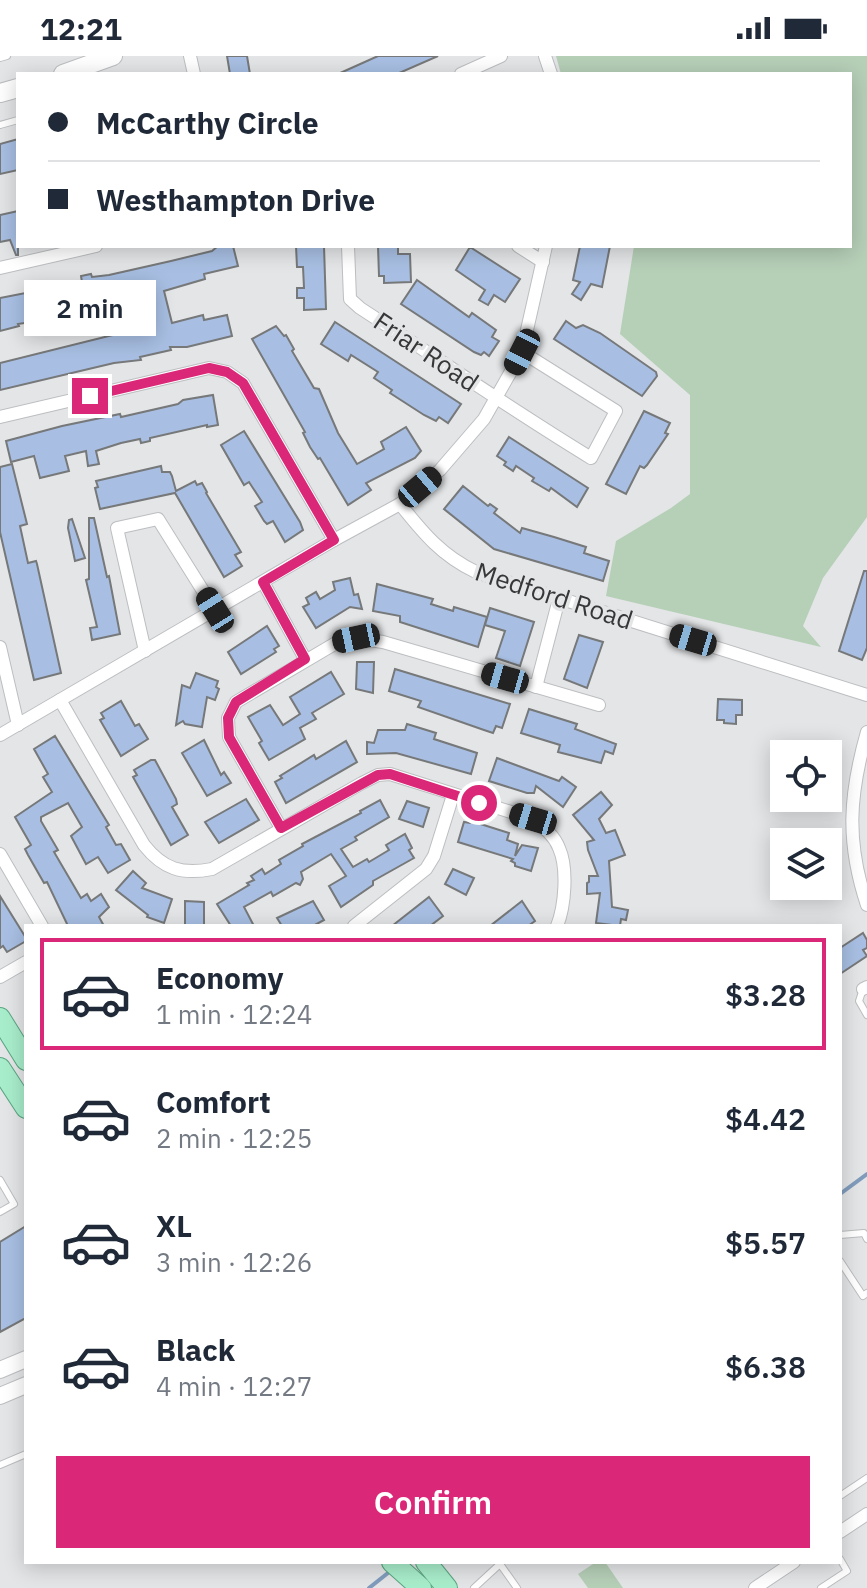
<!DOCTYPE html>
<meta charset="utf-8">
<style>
:root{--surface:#fff;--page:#f6f6f7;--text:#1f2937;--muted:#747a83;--line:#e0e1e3;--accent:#db2777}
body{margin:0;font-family:"IBM Plex Sans",sans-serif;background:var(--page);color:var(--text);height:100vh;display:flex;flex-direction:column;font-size:30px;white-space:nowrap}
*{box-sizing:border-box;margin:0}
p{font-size:26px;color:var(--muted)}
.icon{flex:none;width:44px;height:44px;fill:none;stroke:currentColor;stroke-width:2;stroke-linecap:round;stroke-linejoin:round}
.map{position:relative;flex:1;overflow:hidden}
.sheet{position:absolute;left:24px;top:868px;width:818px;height:640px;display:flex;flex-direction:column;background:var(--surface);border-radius:0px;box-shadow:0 4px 20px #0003}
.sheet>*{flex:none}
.hud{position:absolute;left:16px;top:16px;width:836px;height:176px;border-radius:0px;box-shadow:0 4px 20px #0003;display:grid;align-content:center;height:176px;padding:0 32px;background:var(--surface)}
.buttons{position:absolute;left:770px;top:684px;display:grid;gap:16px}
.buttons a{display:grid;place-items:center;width:72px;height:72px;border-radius:0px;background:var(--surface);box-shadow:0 4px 20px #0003;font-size:40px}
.end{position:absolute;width:36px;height:36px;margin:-18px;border:10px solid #db2777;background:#fff;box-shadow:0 0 0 4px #fff}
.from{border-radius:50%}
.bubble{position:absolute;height:56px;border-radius:0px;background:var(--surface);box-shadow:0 4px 20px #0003;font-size:26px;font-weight:600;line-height:56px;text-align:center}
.car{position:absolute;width:24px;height:48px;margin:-24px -12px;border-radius:10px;box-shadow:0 0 6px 2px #0007;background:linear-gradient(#222 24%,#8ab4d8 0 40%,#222 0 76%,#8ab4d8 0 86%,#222 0)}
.hud b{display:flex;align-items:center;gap:28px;height:76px;font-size:30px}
.hud b+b{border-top:2px solid var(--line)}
.hud i{width:20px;height:20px;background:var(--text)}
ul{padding:14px 0 0;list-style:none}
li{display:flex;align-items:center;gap:24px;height:112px;margin:0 16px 12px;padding:0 16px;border:4px solid transparent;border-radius:0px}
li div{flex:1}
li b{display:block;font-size:30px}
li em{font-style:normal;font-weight:600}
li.active{border-color:var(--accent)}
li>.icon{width:72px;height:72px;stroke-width:1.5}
.action{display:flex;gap:16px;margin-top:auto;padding:16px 32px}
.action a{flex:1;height:92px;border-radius:0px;background:var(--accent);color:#fff;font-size:32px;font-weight:600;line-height:92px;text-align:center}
.status{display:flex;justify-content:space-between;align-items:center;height:56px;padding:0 40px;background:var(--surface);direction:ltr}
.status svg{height:22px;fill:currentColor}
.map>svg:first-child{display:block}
</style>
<div class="status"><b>12:21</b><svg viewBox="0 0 49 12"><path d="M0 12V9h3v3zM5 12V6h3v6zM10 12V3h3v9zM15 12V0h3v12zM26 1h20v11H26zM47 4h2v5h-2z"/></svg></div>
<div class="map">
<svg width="867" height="1532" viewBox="0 0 867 1532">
<rect width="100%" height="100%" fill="#e3e5e7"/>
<g fill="#b6cfb7">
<path d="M556 0H867V461L823 522 803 570 821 591 606 540 616 485 671 452 690 438V339L620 278 634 190H850V18H561Z"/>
<path d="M596 1506H605L623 1532H588L578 1518Z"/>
</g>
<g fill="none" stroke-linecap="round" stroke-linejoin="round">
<g stroke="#809cbc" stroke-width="4">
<path d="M840 1138 867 1118"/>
<path d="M369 1532 393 1513"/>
</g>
</g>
<g fill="#a8bfe3" stroke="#767879" stroke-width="2">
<path d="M227 0H247L250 18H230Z"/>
<path d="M378 0H438L397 18H338Z"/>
<path d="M18 83V114L0 118V88Z"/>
<path d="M18 155V199H16L10 184 0 186V159Z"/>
<path d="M218 190H233L238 210 204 218 205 223 164 235 172 267 203 259 204 264 227 259 232 280 187 291H170L171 294 140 301 141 304 114 307 0 334V307L145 271 136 235 113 240 115 246 106 248 92 242 93 251 69 257 64 256 62 251 42 256 44 264 18 268 19 270 0 275V242L82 226 81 220 91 218 92 221 109 219 171 205 212 195Z"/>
<path d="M296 190H324L326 253 304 254V242H297V232H304L303 211H297Z"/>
<path d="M378 190H398V198H410L411 226 384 227V220H379Z"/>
<path d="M580 190H610L602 231 591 228 581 244 572 238 580 226 573 224Z"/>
<path d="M470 191 520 223 505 246 494 239 488 249 479 244 485 234 456 214Z"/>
<path d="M417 224 469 261 472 257 496 274 492 281 499 285 489 300 484 296 481 299 474 296 401 248Z"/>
<path d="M566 265 576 272 583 269 600 277 656 316 657 320 642 340 554 283Z"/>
<path d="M335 266 461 348 448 367 439 361 436 365 424 359 390 337 392 334 374 322 378 316 351 299 348 305 321 288Z"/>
<path d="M276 270 284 280 286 279 294 293 292 295 314 332 319 333 338 377 357 408 384 393 381 386 406 371 421 395 415 402 366 427 371 434 348 449 320 402 318 403 310 391 303 377 305 376 252 283Z"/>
<path d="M213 339 218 369 207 371V369L150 382V385L141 387 140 383 121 387 96 395 99 408 88 410 86 395 65 400 69 415 40 422 34 400 11 406 6 385 62 370 120 358 121 361 178 348 183 344Z"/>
<path d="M644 355 670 367 665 377 668 378 647 409 644 412 640 410 626 438 606 428Z"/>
<path d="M244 375 300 466 303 474 285 486 273 465 267 468 264 465 255 450 262 446 249 426 244 429 221 389Z"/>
<path d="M509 381 588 432 577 451 551 432 549 435 532 425 534 422 516 410 513 415 504 409 506 406 497 400Z"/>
<path d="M12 408 27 468 20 470 28 507 36 505 37 508 61 617 34 624 0 476V411Z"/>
<path d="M161 410 162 416H170L172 420 176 435 195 425 197 429 202 427 207 436 206 437 241 496 235 499 242 510 224 521 175 437 100 453 95 432 98 431 96 425Z"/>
<path d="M463 430 488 450 490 448 497 453 494 457 520 477 522 472 554 481 586 491 584 497 609 505 603 525 494 493 444 453Z"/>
<path d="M89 462H94L107 521 109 520 120 578 92 584 90 572 97 571 86 524 89 523Z"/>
<path d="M72 463 85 502 75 505 68 472 69 464Z"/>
<path d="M864 515H867V592L862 604 839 595Z"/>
<path d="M350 522 354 539 358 538 362 553 350 551 316 572 303 551 309 548 306 542 316 536 320 543 335 534 333 526Z"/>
<path d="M377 528 433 543 431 548 453 555 454 551 487 561 478 591 400 566V560L373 555Z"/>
<path d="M490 552 534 566 520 610 496 602 505 575 485 569Z"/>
<path d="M267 570 279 590 274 593 276 596 241 618 228 596Z"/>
<path d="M579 579 603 586 587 632 564 623Z"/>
<path d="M357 606H374L373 637 356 633Z"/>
<path d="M395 613 510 648 502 672 496 670 493 677 484 674 418 651 421 645 389 635Z"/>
<path d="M331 616 344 638 312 657 316 663 300 672 305 683 269 704 259 687 262 685 248 661 270 649 283 669 300 658 290 641Z"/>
<path d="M196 617 218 625 216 631 219 633 215 644 207 641 202 671 185 668 183 665 176 669 182 629 190 632Z"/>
<path d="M718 643 742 644V659H736V668L724 667V664H717Z"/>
<path d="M121 645 135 670 139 668 148 683 121 700 100 664 104 662 101 657Z"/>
<path d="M529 653 577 668 575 673 616 688 613 698 605 695 601 707 558 696 560 689 521 677Z"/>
<path d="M407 668 436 677 434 683 477 697 471 718 396 697 367 698V686L374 687 378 674H405Z"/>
<path d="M55 680 109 769 106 771 116 789 121 788 130 804 108 817 98 801 86 808 71 780 82 771 68 747 41 761V765L58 794 54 796 81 842 87 838 91 845 101 838 109 851 99 861 104 870H68L47 826 44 827 28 799 25 793 31 789 15 761 52 736 43 721 48 718 34 693Z"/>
<path d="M204 684 221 719 224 716 231 727 207 740 182 697Z"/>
<path d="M346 685 357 706 286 747 275 726 282 722 280 720 314 699 316 703Z"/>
<path d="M497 702 559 725 562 721 576 731 563 751 536 730 534 737H527L489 725Z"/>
<path d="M151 704H155L176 743 177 748 172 751 188 779 171 789 133 721 137 719 134 714Z"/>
<path d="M601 736 612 749 599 763 606 777 615 774 625 799 609 805 612 851 628 854 626 864 621 863 620 870 596 867 600 837 587 838V827L589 826V820H598L588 794 587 786 594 784 573 759Z"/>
<path d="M246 743 259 764 219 787 205 766Z"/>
<path d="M380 744 389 761 355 781 357 784 341 793 353 811 367 803 369 806 389 794 386 789 405 778 412 792 409 794 414 802 373 825V829L341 851 329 830 346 820 331 798 301 816 303 823 300 829 296 827 273 840 271 836 244 851 254 870H231L217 848 249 829 247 827 254 824 251 820 262 813 265 818 281 808 279 804 303 790 302 788 361 757 360 755Z"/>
<path d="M407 745 429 752 423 771 399 763Z"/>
<path d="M471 765 509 777 507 784 518 788 515 800 522 789 538 792 531 815 515 810V807L511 805 513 803 458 786 464 766 470 767Z"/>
<path d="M453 813 474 822 466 839 445 828Z"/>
<path d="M133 815 146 827 142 832 172 843 164 867 147 861 148 859 116 834Z"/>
<path d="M0 840 26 882V885L7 896 3 890 0 892Z"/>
<path d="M429 841 443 860 430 870H392Z"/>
<path d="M185 845 204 846V870H185Z"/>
<path d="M313 845 324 864 313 870H282L277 862Z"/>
<path d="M522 845 535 865 528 870H490Z"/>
<path d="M863 877 867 884V892L863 894 867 900 840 918V892Z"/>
<path d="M26 1170V1262L0 1276V1186Z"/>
</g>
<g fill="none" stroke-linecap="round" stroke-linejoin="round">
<defs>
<g id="service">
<path d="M0 2 7 0"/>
<path d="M0 69 18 64"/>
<path d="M863 933 859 945 867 959"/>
<path d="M0 1124 14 1148 0 1156"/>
<path d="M840 1179 864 1177 867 1183"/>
<path d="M840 1205 863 1240 867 1237"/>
<path d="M0 1409 26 1398"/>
<path d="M840 1440 867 1422"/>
<path d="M474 1532 500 1508 517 1532"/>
<path d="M821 1532 847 1515 840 1503"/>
</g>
<g id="minor">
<path d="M190 0 194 18"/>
<path d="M545 0 551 18"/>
<path d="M461 18 501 0"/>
<path d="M348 190 350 243 360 252C437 302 512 354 591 402L616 355 522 296"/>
<path d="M518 190 543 206"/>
<path d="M0 212 96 190"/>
<path d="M0 361 209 312 227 316 243 327 334 484"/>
<path d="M400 448C423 477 442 500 476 516L867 639"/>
<path d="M263 526 305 603"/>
<path d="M0 591 18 669"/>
<path d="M145 595 117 472 158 463 215 554"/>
<path d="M536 631 559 543"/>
<path d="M60 644 144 789C163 813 182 819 212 813L362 727 378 719 390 718 533 763C543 771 554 779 559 792 568 812 565 850 557 870"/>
<path d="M867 676C849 739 846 786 867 849"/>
<path d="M0 679 334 484 400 448 440 414 484 363 522 296 546 190"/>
<path d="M281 772 229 681 228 662 236 646 336 587 356 582 383 586 599 649"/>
<path d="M0 798 42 870"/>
<path d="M354 870 426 813 434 800 453 739"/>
<path d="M0 921 26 906"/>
<path d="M863 933 867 931"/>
<path d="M840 1476 867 1458"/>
<path d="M755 1532 794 1506"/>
</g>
<g id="tertiary">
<path d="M0 1314 26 1303"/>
<path d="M0 1340 26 1329"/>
</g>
<g id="secondary">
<path d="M63 18 113 0"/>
<path d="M0 37 18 32"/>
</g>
<g id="primary">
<path d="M0 962 26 1004"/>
<path d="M0 1012 26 1052"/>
<path d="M392 1506 421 1532"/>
<path d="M426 1506 447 1532"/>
</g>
</defs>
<use href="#service" stroke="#bcbec0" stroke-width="8"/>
<use href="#minor" stroke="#bcbec0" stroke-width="14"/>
<use href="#tertiary" stroke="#bcbec0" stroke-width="18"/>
<use href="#secondary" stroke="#bcbec0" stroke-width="20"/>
<use href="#primary" stroke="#5ba681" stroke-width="22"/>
<use href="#service" stroke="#fff" stroke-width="6"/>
<use href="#minor" stroke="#fff" stroke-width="12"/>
<use href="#tertiary" stroke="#fff" stroke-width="16"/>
<use href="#secondary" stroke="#fff" stroke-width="18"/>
<use href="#primary" stroke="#a8edcb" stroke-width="20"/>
</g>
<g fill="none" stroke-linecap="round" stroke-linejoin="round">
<path stroke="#db2777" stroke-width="10" d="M90 340 209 312 227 316 243 327 334 484 263 526 305 603 236 646 228 662 229 681 281 772 378 719 390 718 479 747"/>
</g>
<g text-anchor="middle" stroke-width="7" stroke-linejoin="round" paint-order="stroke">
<g font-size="26" fill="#373738" stroke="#e3e5e7">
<text transform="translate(426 296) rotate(34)" y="9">Friar Road</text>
<text transform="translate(554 540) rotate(18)" y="9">Medford Road</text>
</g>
</g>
</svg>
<div class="buttons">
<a><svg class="icon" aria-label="locate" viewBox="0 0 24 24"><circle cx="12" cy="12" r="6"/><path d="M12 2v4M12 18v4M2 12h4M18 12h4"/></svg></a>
<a><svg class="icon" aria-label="layers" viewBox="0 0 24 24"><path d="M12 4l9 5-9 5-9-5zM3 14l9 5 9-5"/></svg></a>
</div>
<i class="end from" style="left:479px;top:747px"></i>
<i class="end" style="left:90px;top:340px"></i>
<div class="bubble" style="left:24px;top:224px;width:132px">2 min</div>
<i class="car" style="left:522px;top:296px;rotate:207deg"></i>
<i class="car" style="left:420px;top:431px;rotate:50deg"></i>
<i class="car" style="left:215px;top:554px;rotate:328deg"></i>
<i class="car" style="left:356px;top:582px;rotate:258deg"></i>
<i class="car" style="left:693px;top:584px;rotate:287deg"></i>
<i class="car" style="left:505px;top:622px;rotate:286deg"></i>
<i class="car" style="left:533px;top:763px;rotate:287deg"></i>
<div class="hud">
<b><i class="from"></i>McCarthy Circle</b>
<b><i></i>Westhampton Drive</b>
</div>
<section class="sheet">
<ul>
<li class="active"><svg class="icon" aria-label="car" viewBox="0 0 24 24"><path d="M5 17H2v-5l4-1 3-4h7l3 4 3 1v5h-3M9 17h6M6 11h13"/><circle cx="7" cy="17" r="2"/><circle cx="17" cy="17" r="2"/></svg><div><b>Economy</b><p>1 min · 12:24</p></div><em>$3.28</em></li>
<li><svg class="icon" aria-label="car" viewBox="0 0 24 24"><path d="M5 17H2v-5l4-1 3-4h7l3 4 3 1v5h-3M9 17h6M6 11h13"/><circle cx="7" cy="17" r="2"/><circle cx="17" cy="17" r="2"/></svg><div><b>Comfort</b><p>2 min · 12:25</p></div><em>$4.42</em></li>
<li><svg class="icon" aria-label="car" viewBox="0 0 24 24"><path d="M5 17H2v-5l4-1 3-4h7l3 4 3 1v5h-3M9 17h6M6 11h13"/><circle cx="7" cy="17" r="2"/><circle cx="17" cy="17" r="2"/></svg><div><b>XL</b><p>3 min · 12:26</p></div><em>$5.57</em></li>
<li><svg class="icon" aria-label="car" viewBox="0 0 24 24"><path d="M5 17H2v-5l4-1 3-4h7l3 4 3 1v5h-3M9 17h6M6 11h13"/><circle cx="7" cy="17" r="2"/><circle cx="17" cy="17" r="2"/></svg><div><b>Black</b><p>4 min · 12:27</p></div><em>$6.38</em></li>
</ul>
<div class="action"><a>Confirm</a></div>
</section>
</div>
